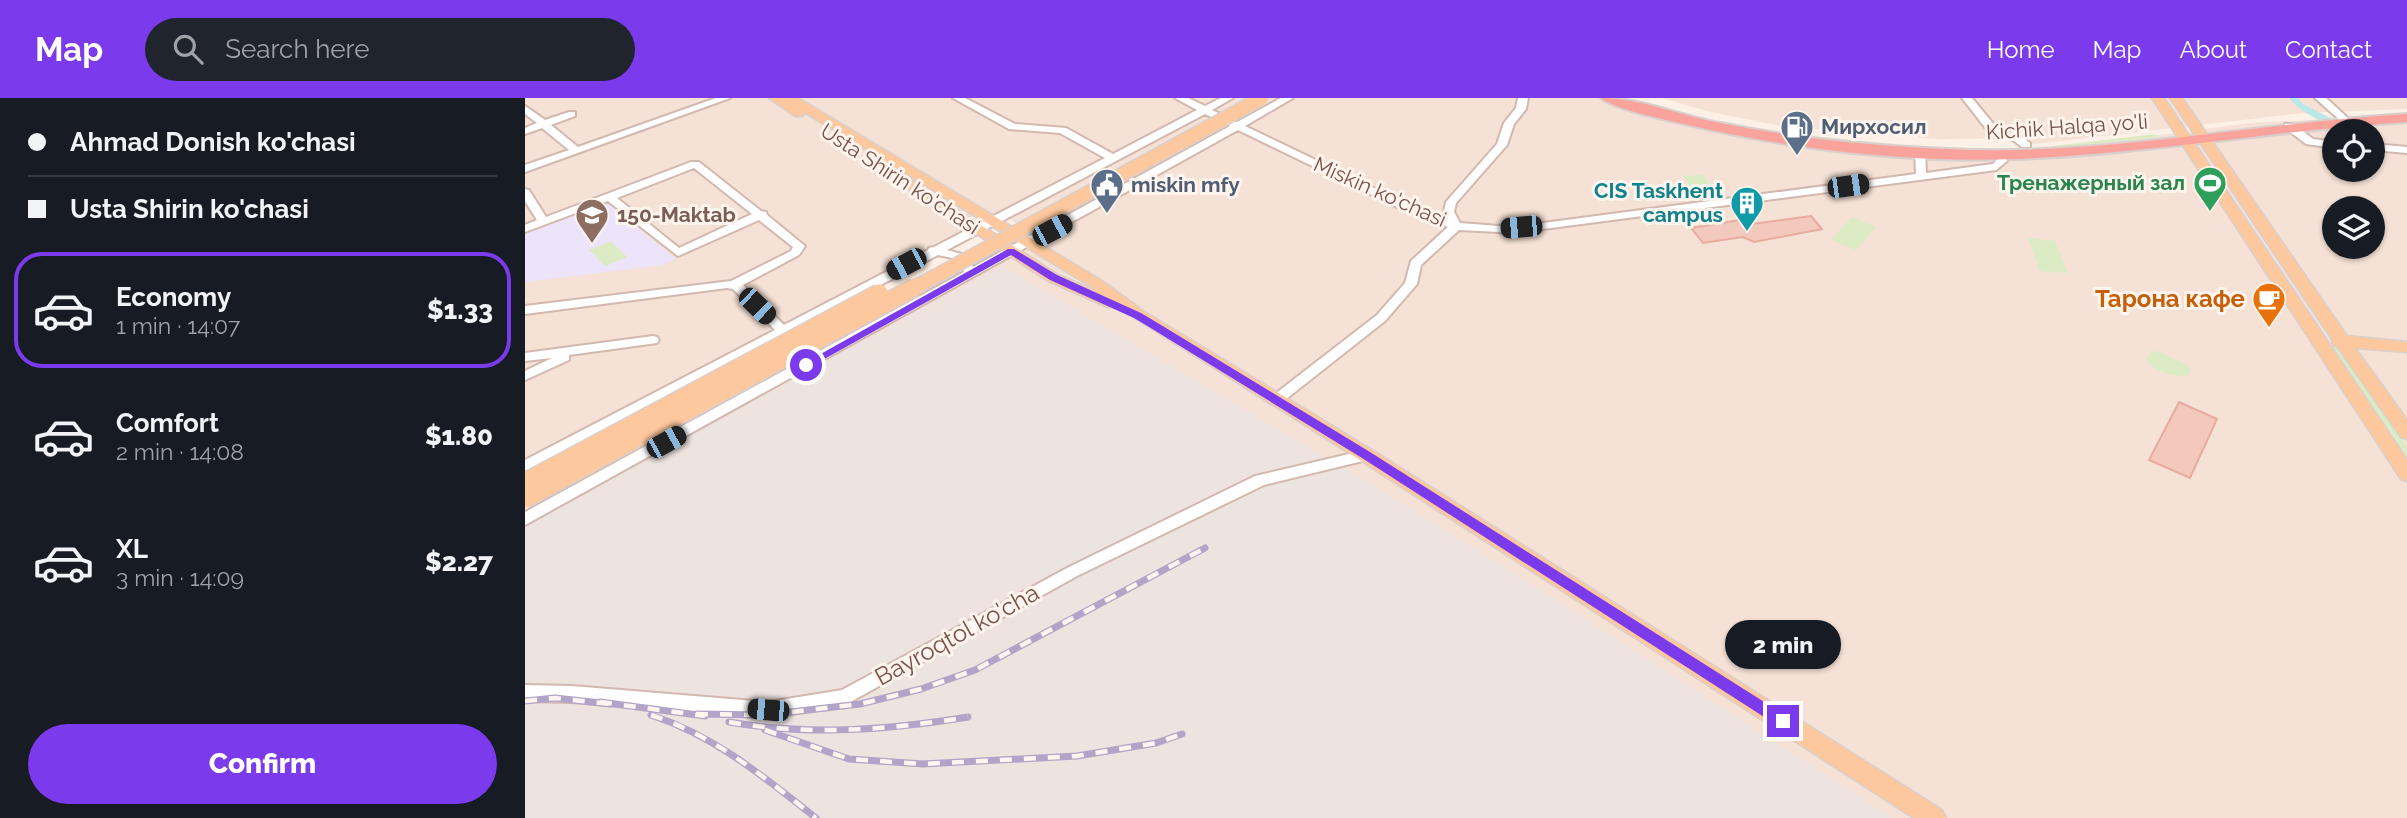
<!DOCTYPE html>
<meta charset="utf-8">
<style>
:root{--surface:#171b24;--page:#20242c;--text:#f1f3f6;--muted:#9ea1a6;--line:#363941;--accent:#7c3aed}
body{margin:0;font-family:Raleway,sans-serif;background:var(--page);color:var(--text);height:100vh;display:flex;flex-direction:column;font-size:26px;white-space:nowrap}
*{box-sizing:border-box;margin:0}
p{font-size:23px;color:var(--muted)}
.icon{flex:none;width:38px;height:38px;fill:none;stroke:currentColor;stroke-width:2;stroke-linecap:round;stroke-linejoin:round}
.map{position:relative;flex:1;overflow:hidden}
.details{display:flex;flex-direction:column;background:var(--surface);width:525px}
.details>*{flex:none}
.banner{display:grid;align-content:center;height:154px;padding:0 28px;background:var(--surface)}
.controls{position:absolute;left:1797px;top:21px;display:grid;gap:14px}
.controls a{display:grid;place-items:center;width:63px;height:63px;border-radius:50%;background:var(--surface);box-shadow:0 2px 5px #0004;font-size:35px}
.end{position:absolute;width:32px;height:32px;margin:-16px;border:9px solid #7c3aed;background:#fff;box-shadow:0 0 0 4px #fff}
.from{border-radius:50%}
.bubble{position:absolute;height:49px;border-radius:24px;background:var(--surface);box-shadow:0 2px 5px #0004;font-size:23px;font-weight:800;line-height:49px;text-align:center}
.car{position:absolute;width:21px;height:42px;margin:-21px -10px;border-radius:9px;box-shadow:0 0 5px 2px #0007;background:linear-gradient(#222 24%,#8ab4d8 0 40%,#222 0 76%,#8ab4d8 0 86%,#222 0)}
.banner b{display:flex;align-items:center;gap:24px;height:66px;font-size:26px}
.banner b+b{border-top:2px solid var(--line)}
.banner i{width:18px;height:18px;background:var(--text)}
ul{padding:0;list-style:none}
li{display:flex;align-items:center;gap:21px;height:116px;margin:0 14px 10px;padding:0 14px;border:4px solid transparent;border-radius:28px}
li div{flex:1}
li b{display:block;font-size:26px}
li em{font-style:normal;font-weight:800}
li.active{border-color:var(--accent)}
li>.icon{width:63px;height:63px;stroke-width:1.5}
.cta{display:flex;gap:14px;margin-top:auto;padding:14px 28px}
.cta a{flex:1;height:80px;border-radius:42px;background:var(--accent);color:#fff;font-size:28px;font-weight:800;line-height:80px;text-align:center}
header{display:flex;align-items:center;gap:42px;box-sizing:border-box;height:98px;padding:0 35px;background:var(--accent);color:#fff}
header strong{font-size:33px}
nav{display:flex;gap:38px;margin-inline-start:auto;font-size:24px}
.search{width:490px;height:63px;background:var(--page);display:flex;align-items:center;gap:18px;box-sizing:border-box;padding:0 24px;border-radius:38px;color:var(--muted);font-size:26px}
main{display:flex;flex:1;min-height:0}
.map>svg:first-child{display:block}
</style>
<header>
<strong>Map</strong>
<div class="search"><svg class="icon" aria-label="search" viewBox="0 0 24 24"><circle cx="10" cy="10" r="6"/><path d="M15 15l6 6"/></svg>Search here</div>
<nav><a>Home</a><a>Map</a><a>About</a><a>Contact</a></nav>
</header>
<main>
<section class="details">
<div class="banner">
<b><i class="from"></i>Ahmad Donish ko'chasi</b>
<b><i></i>Usta Shirin ko'chasi</b>
</div>
<ul>
<li class="active"><svg class="icon" aria-label="car" viewBox="0 0 24 24"><path d="M5 17H2v-5l4-1 3-4h7l3 4 3 1v5h-3M9 17h6M6 11h13"/><circle cx="7" cy="17" r="2"/><circle cx="17" cy="17" r="2"/></svg><div><b>Economy</b><p>1 min · 14:07</p></div><em>$1.33</em></li>
<li><svg class="icon" aria-label="car" viewBox="0 0 24 24"><path d="M5 17H2v-5l4-1 3-4h7l3 4 3 1v5h-3M9 17h6M6 11h13"/><circle cx="7" cy="17" r="2"/><circle cx="17" cy="17" r="2"/></svg><div><b>Comfort</b><p>2 min · 14:08</p></div><em>$1.80</em></li>
<li><svg class="icon" aria-label="car" viewBox="0 0 24 24"><path d="M5 17H2v-5l4-1 3-4h7l3 4 3 1v5h-3M9 17h6M6 11h13"/><circle cx="7" cy="17" r="2"/><circle cx="17" cy="17" r="2"/></svg><div><b>XL</b><p>3 min · 14:09</p></div><em>$2.27</em></li>
</ul>
<div class="cta"><a>Confirm</a></div>
</section>
<div class="map">
<svg width="1882" height="720" viewBox="0 0 1882 720">
<rect width="100%" height="100%" fill="#fdf0e7"/>
<g fill="#f5e1d5" fill-rule="evenodd">
<path d="M0 0H1101L1174 21 1255 36 1397 50 1488 53 1613 40 1724 25 1882 17V720H0V413L518 141 472 114 0 365ZM1810 33H1848V72H1810ZM1810 110H1848V149H1810Z"/>
<path d="M1136 0H1882V11L1778 15 1501 47 1492 40 1413 41 1256 28 1186 14Z"/>
</g>
<path fill="#ede4e0" d="M477 168 854 391 1054 517 1367 720H0V425Z"/>
<path fill="#ede3fa" d="M80 103 151 161 137 167 0 184V133Z"/>
<g fill="#dbecc4">
<path d="M1093 0 1178 21 1241 33 1396 49 1502 51 1630 36 1634 39 1488 54 1339 47 1226 33 1122 10Z"/>
<path d="M1179 77 1190 98 1170 100 1159 78Z"/>
<path d="M1327 119 1351 129 1331 152 1306 142Z"/>
<path d="M1503 140 1530 143 1543 175 1515 173Z"/>
<path d="M86 143 102 159 80 168 64 152Z"/>
<path d="M1806 247 1816 252 1882 349V365Z"/>
<path d="M1632 253 1660 266 1666 272 1664 277C1652 281 1629 273 1621 262L1626 254Z"/>
</g>
<g fill="none" stroke-linecap="round" stroke-linejoin="round">
<path fill="#bae8e6" fill-rule="evenodd" d="M1764 0H1773L1778 6 1831 33C1813 34 1775 15 1764 0Z"/>
</g>
<g fill="#f4c9bd" stroke="#e7ac9d" stroke-width="2">
<path d="M1286 118 1297 131 1229 144 1218 139 1178 145 1166 130 1215 122 1227 126Z"/>
<path d="M1654 304 1692 321 1665 380 1624 362Z"/>
</g>
<g fill="none" stroke-linecap="round" stroke-linejoin="round">
<defs>
<g id="minor">
<path d="M191 0H205L0 74V67L44 52 17 30 0 36V30L12 25 0 16V8L20 22 44 14H50V18L26 27 53 49Z"/>
<path d="M428 0H440L490 26 541 30 588 56 672 12 650 0H663L680 8 696 0H708L687 12 712 24 756 0H768L720 28 886 108 922 121 919 114 921 104 972 46 979 25 991 10 993 0H1003L1001 11 989 26 982 47 931 105 929 114 935 125 974 128 1018 125 1391 76 1390 54 1395 51 1400 54 1401 75 1468 66 1472 62 1470 57 1475 54 1479 55 1482 63 1471 72 1018 131 974 134 934 132 896 167 892 186 860 223 756 305H746L744 302 746 299 852 217 880 185 886 163 923 129 878 112 713 32 0 427V414L439 174 432 161 413 157 0 373V362L250 232 208 191 202 190 0 216V208L206 183 266 153 268 149 234 122 153 158 83 103 0 134V127L12 122 0 103V91L4 92 21 119 166 64H174L236 113 241 114 242 117 280 148 274 157 218 187 259 227 403 152 404 150 409 149 580 60 535 35 484 31ZM680 16 705 28 448 169 440 157 422 152ZM169 70 227 116 154 150 92 100Z"/>
<path d="M1437 0H1447L1470 28 1497 39 1505 45V49H1497L1489 43 1462 32Z"/>
<path d="M1790 0H1801L1826 23 1818 25Z"/>
<path d="M1760 26H1768L1788 41 1810 44V50L1781 46 1760 30Z"/>
<path d="M1848 46 1882 49V55L1848 52Z"/>
<path d="M128 238 132 239 134 242 132 245 44 257V262L0 282V273L27 260 0 263V255Z"/>
<path d="M841 352 846 353 848 357 846 361 739 387 552 478 320 607 243 620 47 604 0 603V587L47 588 243 604 317 592 542 470 730 378Z"/>
</g>
<g id="major">
<path d="M244 0H273L577 183 618 213 847 352 1417 712 1421 720H1389L835 362 593 209H582L523 183 338 61 344 57 349 58 533 177 573 194 567 189 279 14 278 18H270Z"/>
<path d="M1627 0H1639L1882 362V383L1876 381Z"/>
<path d="M1645 0H1657L1822 238 1882 244V254L1830 250 1882 322V341L1876 339 1812 248 1808 247 1807 241Z"/>
</g>
<path id="highway" d="M1076 0C1116 0 1156 18 1195 25 1270 40 1346 48 1422 51 1576 59 1729 25 1882 16V24C1752 32 1623 56 1492 61 1387 65 1275 52 1172 29 1151 24 1090 12 1076 0Z"/>
</defs>
<use href="#minor" stroke="#d2b8ae" stroke-width="4"/>
<use href="#major" stroke="#d9cfcc" stroke-width="3"/>
<use href="#highway" stroke="#d9cfcc" stroke-width="4"/>
<use href="#minor" fill="#fff" fill-rule="evenodd"/>
<use href="#major" fill="#fdc89d" fill-rule="evenodd"/>
<use href="#highway" fill="#f9a39c" fill-rule="evenodd"/>
<defs>
<g id="rail">
<path d="M0 603 30 600 85 606"/>
<path d="M75 604 180 618"/>
<path d="M171 616 240 617 335 606 396 591 450 572 680 450"/>
<path d="M126 617C190 638 239 679 291 720"/>
<path d="M204 624C285 638 363 632 443 619"/>
<path d="M240 632 324 661 398 666 552 658 631 645 657 636"/>
</g>
</defs>
<use href="#rail" stroke="#b1a4c8" stroke-width="7"/>
<use href="#rail" stroke="#fff5ee" stroke-width="4.5" stroke-dasharray="12" stroke-linecap="butt"/>
<defs>
<path id="major-bridge-far1" d="M387 191 737 0"/>
<g id="major-bridge">
<path d="M0 384 354 195"/>
<path d="M0 401 390 189"/>
</g>
</defs>
<use href="#major-bridge-far1" stroke="#d9cfcc" stroke-width="16" stroke-linecap="butt"/>
<use href="#major-bridge" stroke="#d9cfcc" stroke-width="20" stroke-linecap="butt"/>
<use href="#major-bridge-far1" stroke="#fdc89d" stroke-width="13"/>
<use href="#major-bridge" stroke="#fdc89d" stroke-width="17"/>
</g>
<path fill="#7c3aed" d="M483 151H489L532 177 616 215 636 227 845 354 1263 619V628H1253L837 360 629 232 609 220 525 182 486 157 285 269 276 267Z"/>
<defs>
<symbol id="fuel-pin" viewBox="-11 -11 22 30"><path d="M0 17L-7.5 6A9.5 9.5 0 1 1 7.5 6Z" fill="#5c6f8a" stroke="#fff5ee"/><path d="M-5.5-6h7V0h2V4h1.3V-2.5L3-4.5l.8-.8L6-3V5H2.5V1h-1V6h-7ZM-4.2-4.7v3.2H.2V-4.7Z" fill="#fff"/></symbol>
<symbol id="stadium-pin" viewBox="-11 -11 22 30"><path d="M0 17L-7.5 6A9.5 9.5 0 1 1 7.5 6Z" fill="#2e9e5b" stroke="#fff5ee"/><path d="M0-5a6.5 5 0 1 0 0 10a6.5 5 0 1 0 0-10ZM-3.5-1.8h7v3.6h-7Z" fill="#fff"/></symbol>
<symbol id="civic-pin" viewBox="-11 -11 22 30"><path d="M0 17L-7.5 6A9.5 9.5 0 1 1 7.5 6Z" fill="#5c6f8a" stroke="#fff5ee"/><path d="M-.6-6.5H3V-4.5H.6V-3L4-1V1h2V6H-6V1h2V-1L-.6-3ZM-1.2 2.5V6h2.4V2.5Z" fill="#fff"/></symbol>
<symbol id="building-pin" viewBox="-11 -11 22 30"><path d="M0 17L-7.5 6A9.5 9.5 0 1 1 7.5 6Z" fill="#0f9aa8" stroke="#fff5ee"/><path d="M-4-6H4V6H1V3H-1V6H-4ZM-2.5-4.3h1.7v1.8h-1.7ZM.8-4.3h1.7v1.8H.8ZM-2.5-1h1.7V.8h-1.7ZM.8-1h1.7V.8H.8Z" fill="#fff"/></symbol>
<symbol id="school-pin" viewBox="-11 -11 22 30"><path d="M0 17L-7.5 6A9.5 9.5 0 1 1 7.5 6Z" fill="#8d6e63" stroke="#fff5ee"/><path d="M0-5L7-2L0 1L-7-2ZM-4 1L0 2.5L4 1V4Q0 6-4 4Z" fill="#fff"/></symbol>
<symbol id="cafe-pin" viewBox="-11 -11 22 30"><path d="M0 17L-7.5 6A9.5 9.5 0 1 1 7.5 6Z" fill="#e8710a" stroke="#fff5ee"/><path d="M-5.5-4.5H6V0H3Q3 3.5 0 3.5H-2.5Q-5.5 3.5-5.5 0ZM3-3.2v2h1.7v-2ZM-6 4.5H4V6H-6Z" fill="#fff"/></symbol>
</defs>
<g fill-rule="evenodd">
<use href="#fuel-pin" x="1253" y="10" width="38" height="52"/>
<use href="#stadium-pin" x="1666" y="66" width="38" height="52"/>
<use href="#civic-pin" x="563" y="68" width="38" height="52"/>
<use href="#building-pin" x="1203" y="86" width="38" height="52"/>
<use href="#school-pin" x="48" y="98" width="38" height="52"/>
<use href="#cafe-pin" x="1725" y="182" width="38" height="52"/>
</g>
<g text-anchor="middle" stroke-width="6" stroke-linejoin="round" paint-order="stroke">
<g font-size="21" font-weight="bold" fill="#4e5e75" stroke="#fff5ee" text-anchor="start">
<text x="1296" y="36">Мирхосил</text>
<text x="606" y="94">miskin mfy</text>
</g>
<g font-size="21" fill="#78524a" stroke="#fff5ee">
<text transform="translate(1542 29) rotate(-4)" y="7">Kichik Halqa yo'li</text>
<text transform="translate(375 81) rotate(33)" y="7">Usta Shirin ko'chasi</text>
<text transform="translate(855 94) rotate(24)" y="7">Miskin ko'chasi</text>
</g>
<g font-size="21" font-weight="bold" fill="#27864d" stroke="#fff5ee" text-anchor="end">
<text x="1660" y="92">Тренажерный зал</text>
</g>
<g font-size="21" font-weight="bold" fill="#0d838f" stroke="#fff5ee" text-anchor="end">
<text x="1198" y="100">CIS Taskhent<tspan x="1198" dy="24">campus</tspan></text>
</g>
<g font-size="21" font-weight="bold" fill="#785e54" stroke="#fff5ee" text-anchor="start">
<text x="92" y="124">150-Maktab</text>
</g>
<g font-size="24" font-weight="bold" fill="#c56008" stroke="#fff5ee" text-anchor="end">
<text x="1720" y="209">Тарона кафе</text>
</g>
<g font-size="24" fill="#78524a" stroke="#fff5ee">
<text transform="translate(432 537) rotate(-29)" y="8">Bayroqtol ko'cha</text>
</g>
</g>
</svg>
<div class="controls">
<a><svg class="icon" aria-label="locate" viewBox="0 0 24 24"><circle cx="12" cy="12" r="6"/><path d="M12 2v4M12 18v4M2 12h4M18 12h4"/></svg></a>
<a><svg class="icon" aria-label="layers" viewBox="0 0 24 24"><path d="M12 4l9 5-9 5-9-5zM3 14l9 5 9-5"/></svg></a>
</div>
<i class="end from" style="left:281px;top:267px"></i>
<i class="end" style="left:1258px;top:623px"></i>
<div class="bubble" style="left:1200px;top:522px;width:116px">2 min</div>
<i class="car" style="left:1323px;top:88px;rotate:82deg"></i>
<i class="car" style="left:996px;top:129px;rotate:265deg"></i>
<i class="car" style="left:527px;top:132px;rotate:62deg"></i>
<i class="car" style="left:381px;top:166px;rotate:242deg"></i>
<i class="car" style="left:232px;top:208px;rotate:134deg"></i>
<i class="car" style="left:141px;top:344px;rotate:61deg"></i>
<i class="car" style="left:243px;top:612px;rotate:275deg"></i>
</div>
</main>
